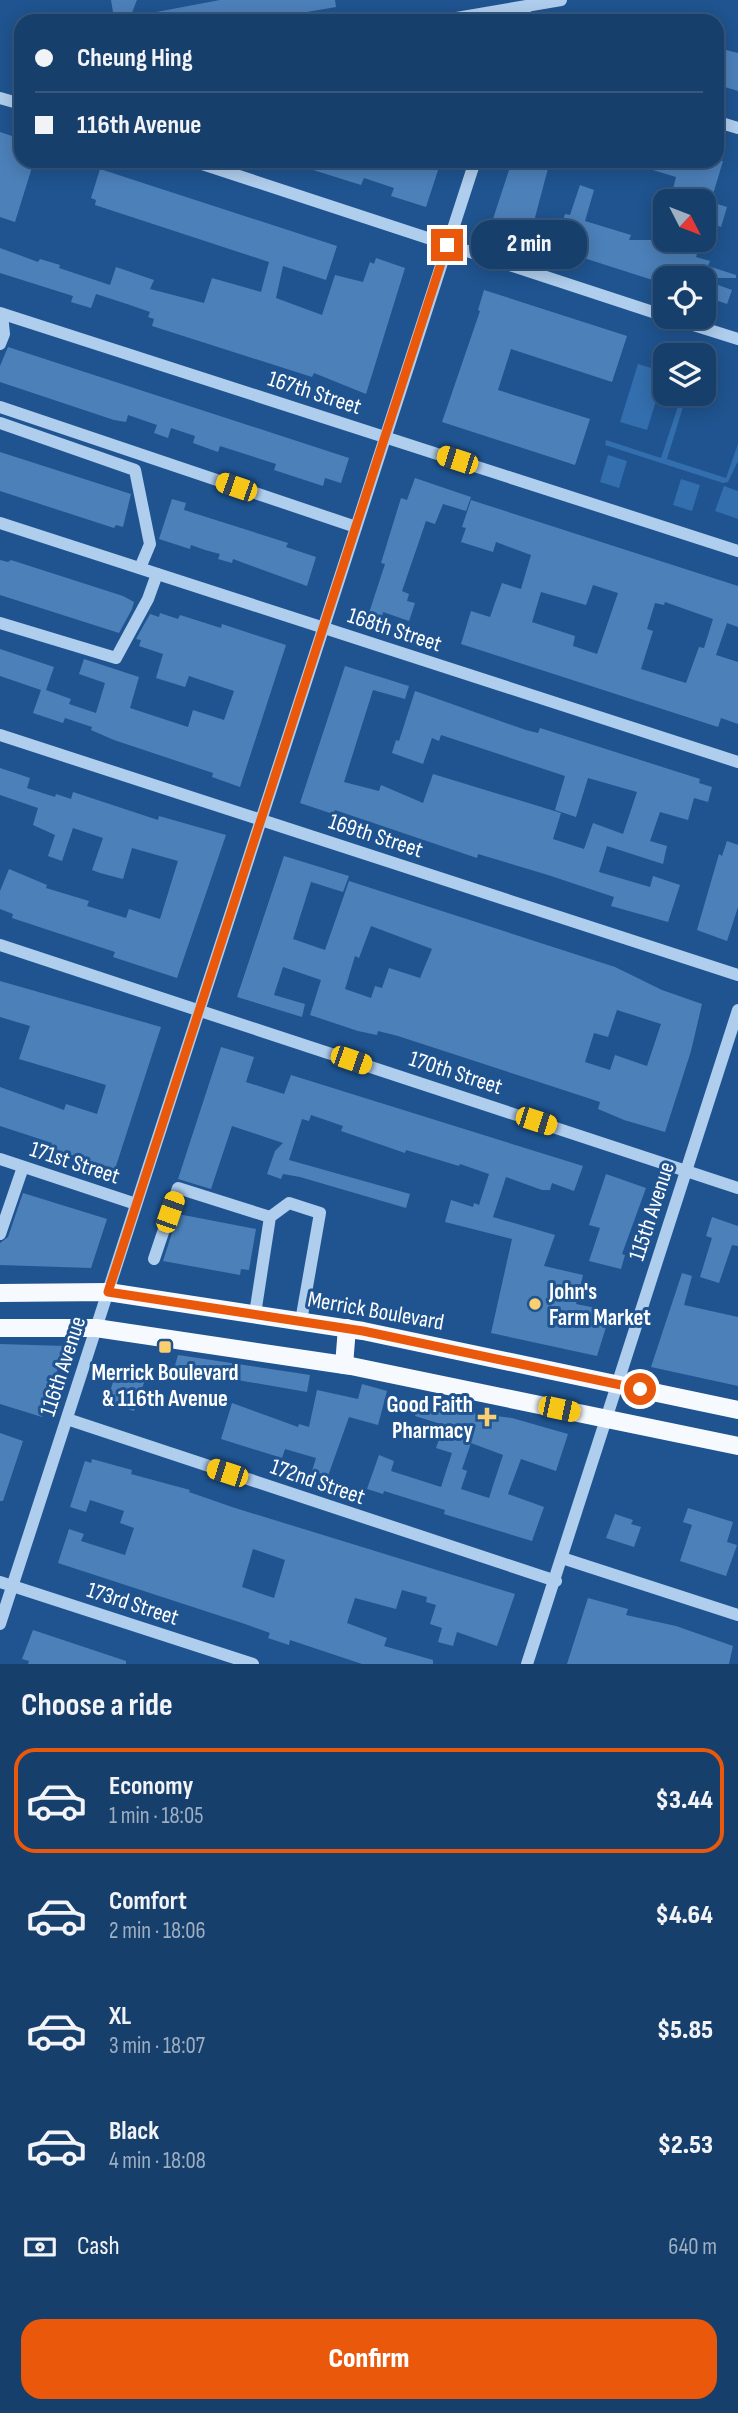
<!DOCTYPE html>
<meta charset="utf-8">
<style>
:root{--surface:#173f6c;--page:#244a74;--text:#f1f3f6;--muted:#9eafc2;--line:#36587f;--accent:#ea580c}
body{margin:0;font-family:"Sofia Sans Condensed",sans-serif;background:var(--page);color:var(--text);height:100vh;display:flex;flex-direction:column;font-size:26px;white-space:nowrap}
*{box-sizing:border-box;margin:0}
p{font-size:23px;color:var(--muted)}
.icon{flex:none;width:38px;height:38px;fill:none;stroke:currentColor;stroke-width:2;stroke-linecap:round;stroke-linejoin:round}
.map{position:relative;height:1664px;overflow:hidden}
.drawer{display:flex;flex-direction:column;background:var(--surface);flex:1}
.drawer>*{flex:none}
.hud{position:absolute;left:14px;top:14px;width:710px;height:154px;border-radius:21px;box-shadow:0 4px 18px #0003,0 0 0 2px var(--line);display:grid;align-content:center;height:154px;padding:0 21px;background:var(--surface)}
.needle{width:46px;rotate:132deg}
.buttons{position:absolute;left:653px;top:189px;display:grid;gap:14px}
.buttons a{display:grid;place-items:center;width:63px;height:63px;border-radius:14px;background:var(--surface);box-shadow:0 4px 18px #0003,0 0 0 2px var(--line);font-size:35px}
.end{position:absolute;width:32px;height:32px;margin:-16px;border:9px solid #ea580c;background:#fff;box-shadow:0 0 0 4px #fff}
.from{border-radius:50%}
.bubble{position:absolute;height:49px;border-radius:21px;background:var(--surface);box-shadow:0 4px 18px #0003,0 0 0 2px var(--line);font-size:23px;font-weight:800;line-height:49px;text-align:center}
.car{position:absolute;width:21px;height:42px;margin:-21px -10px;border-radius:9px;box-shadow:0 0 5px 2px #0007;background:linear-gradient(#f5c518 24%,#345 0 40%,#f5c518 0 76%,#345 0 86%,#f5c518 0)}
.hud b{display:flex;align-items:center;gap:24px;height:66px;font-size:26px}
.hud b+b{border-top:2px solid var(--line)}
.hud i{width:18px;height:18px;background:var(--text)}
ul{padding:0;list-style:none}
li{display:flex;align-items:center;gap:21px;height:105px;margin:0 14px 10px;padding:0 7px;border:4px solid transparent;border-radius:21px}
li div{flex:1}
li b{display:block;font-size:26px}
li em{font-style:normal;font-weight:800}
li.selected{border-color:var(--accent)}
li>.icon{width:63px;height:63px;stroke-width:1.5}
h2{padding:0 21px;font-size:32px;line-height:84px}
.pay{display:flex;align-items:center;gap:18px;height:77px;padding:0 21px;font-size:26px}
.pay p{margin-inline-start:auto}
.cta{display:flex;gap:14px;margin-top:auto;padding:14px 21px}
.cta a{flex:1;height:80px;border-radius:21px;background:var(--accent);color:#fff;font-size:28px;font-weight:800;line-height:80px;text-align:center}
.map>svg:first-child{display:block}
</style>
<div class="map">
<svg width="738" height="1664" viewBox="0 0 738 1664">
<rect width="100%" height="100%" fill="#1f5490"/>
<g fill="#336eae">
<path d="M638 364 665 372 647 430 620 422Z"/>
<path d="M682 394H687L667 459 726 478 738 444V461L728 482 723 483 605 445 606 440 661 458Z"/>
<path d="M608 455 627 461 619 488 600 482Z"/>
<path d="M681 479 700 485 692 511 673 505Z"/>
<path d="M724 486 738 491V519L715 511Z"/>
</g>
<g fill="#4c80b9" fill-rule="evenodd">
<path d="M111 0H137L131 15 114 18Z"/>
<path d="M220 0H335L336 7 254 21H152L151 13Z"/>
<path d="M726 50 738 53V91L718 85Z"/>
<path d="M0 132 21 139V161H34L15 222 0 217Z"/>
<path d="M294 161H441L426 207 391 196 394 188 364 178 361 185 294 164Z"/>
<path d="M512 161H550L533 225 559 234 565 214 570 215 580 185 594 190 585 221 631 235 629 240H702L696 257 710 261 708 266 736 275V278H665V284L490 228Z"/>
<path d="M633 161H723L711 201H708L727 207 721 227 704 221V201H670L676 177 633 164Z"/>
<path d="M100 169 337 246 326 280 283 266 276 298 322 315 335 275 363 282 370 262 374 264 376 258 405 268 366 394 314 373 312 377 152 326 154 319 148 317 150 312 127 304 96 294 91 308 71 302 73 296 0 273V248L38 262 40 259 60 265 59 268 110 285 116 267 154 280 150 289 204 303 212 278 261 292 269 262 95 205 96 200 91 198Z"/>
<path d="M704 280 732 290 727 304 704 296Z"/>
<path d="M484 290 627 336 612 382 511 349 498 390 590 419 575 465 442 422 480 311 478 310Z"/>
<path d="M8 347 349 458 341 483 325 478 323 486 274 470 276 464 220 446 218 452 193 443 195 436 171 428 168 438 154 433 157 425 128 415 126 422 114 420 0 382V366Z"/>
<path d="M0 452 131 494 123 527 116 525 114 528 0 491Z"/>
<path d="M415 478 471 497 466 511 443 504 435 524 426 521 402 591 409 594 407 601 415 603 409 621 383 612 382 618 369 613 385 564 381 563 401 498 407 500Z"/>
<path d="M172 499 186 503 184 510 288 543 286 547 316 557 307 586 233 559 232 563 218 559 220 554 205 550 191 545 190 549 159 539Z"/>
<path d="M471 500 738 586V627L727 623 716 655 738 662V724L721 718 718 727 461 644 471 611 490 617 502 583 521 589 531 555 496 542 493 552 461 542 466 528 462 527ZM593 585 618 593 597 654 573 646 575 636 532 622 541 592 586 605ZM665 602 713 619 704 648 699 647 686 683 641 669 653 631 647 629 655 603 664 605Z"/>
<path d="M0 560 8 562 11 560 123 596 134 602 132 609 119 633 0 595Z"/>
<path d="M160 613 178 619 180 615 221 628 222 624 286 645 240 787 212 777 213 773 114 740 91 730 92 727 65 718 63 723 33 713 41 690 0 676V649L54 667 46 690 71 699 69 704 96 713 105 683 79 674 84 659 139 677 130 708 188 727 193 710 224 720 234 691 189 676 185 687 156 678 163 654 139 646 141 640 136 639 150 614 159 617Z"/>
<path d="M345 666 409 686 405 699 373 690 344 782 379 791 381 785 423 803 433 774 561 813 553 839 584 849 593 823 623 834 637 792 588 778 576 817 555 810 565 776 441 735 439 741 432 738 423 764 392 753 396 740 399 741 415 691 526 730 538 733 540 728 700 779 699 783 712 787 708 802 694 798 688 820 660 812 650 841 667 846 663 864 607 846 599 872 650 887 653 876 680 885 668 922 611 906 614 897 548 875 478 854 477 858 335 810 333 814 300 803Z"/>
<path d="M0 768 30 778 27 788 55 797 56 794 71 799 73 792 158 820 159 816 226 835 177 978 113 957 115 952 12 918 13 914 0 909V891L9 869 47 885 46 888 89 901 87 906 126 918 129 909 160 919 178 861 132 848 123 879 100 873 92 870 103 838 73 828 62 861 48 856 55 835 33 825 38 808 0 795Z"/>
<path d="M727 841 738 845V907L727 941 697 930 719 854 722 856Z"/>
<path d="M284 856 349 876 343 892 311 882 293 939 325 950 349 881 615 967 662 990 702 1004 691 1051 665 1132 624 1120 598 1109 600 1102 542 1083 398 1036 378 1031 377 1035 358 1031 310 1015 321 980 283 967 274 995 305 1004 302 1017 237 997ZM371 926 432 949 420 978 389 968 382 988 375 986 371 998 345 989 355 956 359 958ZM617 1010 661 1024 647 1066 615 1055 610 1070 585 1062 594 1033 608 1037Z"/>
<path d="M0 981 161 1027 115 1169 62 1152 50 1146 52 1143 0 1126V1087L64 1110 66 1104 97 1114 106 1085 19 1059 30 1026 0 1017Z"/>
<path d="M221 1047 254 1057 246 1082 284 1094 291 1075 583 1166 574 1191 552 1183 550 1190H542L506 1177 493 1217 555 1235 544 1266 583 1275 576 1304 611 1311 597 1356 491 1333 512 1239 445 1222 451 1200 473 1207 474 1203 479 1205 489 1174 460 1164 459 1166 406 1150 405 1153 341 1131 343 1126 311 1115 309 1121 302 1119 289 1160 410 1194 406 1208 300 1177 283 1174 281 1179 267 1174 275 1151 283 1143 232 1126 211 1189 178 1179Z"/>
<path d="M606 1174 646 1188 622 1254 625 1255 621 1269 589 1261 600 1228 589 1225Z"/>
<path d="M23 1193 107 1219 91 1268 0 1265V1243L8 1237Z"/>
<path d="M178 1214 256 1229 249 1270 241 1269 240 1275 163 1261Z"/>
<path d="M712 1217 738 1226V1246L732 1245 719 1283 700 1277 712 1238 706 1236Z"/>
<path d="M682 1273 692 1276 684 1305 738 1317V1386L651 1367Z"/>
<path d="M0 1344 65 1346 42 1417 0 1404Z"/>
<path d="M178 1355 310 1375 307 1392 174 1369Z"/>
<path d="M117 1368 146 1377 134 1411 107 1402Z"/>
<path d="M362 1384 387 1391 378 1425 349 1417 328 1476 312 1471 316 1458 285 1449 282 1458 221 1439 232 1403 298 1427 299 1424 309 1427 317 1390 358 1399Z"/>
<path d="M421 1398 480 1414 512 1418 568 1434 556 1471 521 1459 508 1494 544 1507 532 1541 444 1514 445 1510 384 1491 383 1494 367 1489 379 1455 394 1461 391 1471 441 1487 452 1453 436 1448 444 1425 415 1416ZM471 1443 503 1455 489 1498 461 1489 467 1471 462 1469Z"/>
<path d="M0 1433 23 1441 3 1501H0Z"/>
<path d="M92 1459 132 1470 131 1474 190 1490 189 1492 232 1507 515 1594 497 1646 457 1632 453 1646 438 1642 442 1628 430 1624 436 1605 426 1602 427 1597 402 1590 396 1609 355 1598 347 1623 387 1638 384 1646 433 1660V1664H362L290 1640 289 1645 268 1638 270 1633 245 1624 58 1563 69 1529 84 1534 81 1541 125 1555 134 1528 120 1523 124 1511 90 1500 86 1512 70 1507 85 1461 91 1463ZM253 1549 285 1560 274 1598 242 1587Z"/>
<path d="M688 1508 733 1522 727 1542 737 1545 726 1576 680 1561 692 1525 683 1522Z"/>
<path d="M615 1514 633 1520 631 1524 641 1527 634 1547 606 1538Z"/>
<path d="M588 1598 628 1609 626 1615 676 1626 733 1646 729 1664H567Z"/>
<path d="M33 1630 126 1661V1664H28L29 1661 22 1659Z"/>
</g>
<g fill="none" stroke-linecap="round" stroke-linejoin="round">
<g stroke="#afcded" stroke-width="12">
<path d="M439 21 561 0"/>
<path d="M521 21 526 7"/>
<path d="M0 98 21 104"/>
<path d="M718 122 738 128"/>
<path d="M193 161 665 316"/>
<path d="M0 313 738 551"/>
<path d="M668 317 738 339"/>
<path d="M0 344 4 334 2 314"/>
<path d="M0 407 356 527"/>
<path d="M0 423 135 470 150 544 140 568"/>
<path d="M0 523 738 762"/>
<path d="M0 623 116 658 148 599 157 574"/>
<path d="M0 735 738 975"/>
<path d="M0 945 738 1188"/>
<path d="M0 1159 136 1204"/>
<path d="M0 1234 23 1167"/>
<path d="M154 1259 178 1188 270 1217"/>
<path d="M255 1314 270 1217 289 1203 320 1213 301 1321"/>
<path d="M67 1419 556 1581"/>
<path d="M562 1558 738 1615"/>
<path d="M0 1582 253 1664"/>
<path d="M0 1624 475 161"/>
<path d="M527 1664 738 1010"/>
</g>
<g stroke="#f6faff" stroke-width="18">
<path d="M0 1293 108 1292 363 1331 738 1410"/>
<path d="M0 1328H96L351 1366 738 1446"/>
<path d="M344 1365 347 1328"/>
</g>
</g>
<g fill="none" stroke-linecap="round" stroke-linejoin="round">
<path stroke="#ea580c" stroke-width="9" d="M447 245 108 1292 363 1331 640 1389"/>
</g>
<g fill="#fbcf6f" stroke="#1f5490" stroke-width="2.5">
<circle cx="535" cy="1304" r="7"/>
<rect x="158" y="1340" width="14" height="14" rx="3.5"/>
<path d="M483.5 1406.5h7v7h7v7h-7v7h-7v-7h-7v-7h7z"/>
</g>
<g text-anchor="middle" stroke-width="6" stroke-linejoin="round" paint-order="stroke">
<g font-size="23" fill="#fff" stroke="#1f5490">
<text transform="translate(315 392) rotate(18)" y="8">167th Street</text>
<text transform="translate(395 629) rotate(18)" y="8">168th Street</text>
<text transform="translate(376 835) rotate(18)" y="8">169th Street</text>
<text transform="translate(456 1072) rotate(18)" y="8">170th Street</text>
<text transform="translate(75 1162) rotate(18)" y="8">171st Street</text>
<text transform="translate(651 1211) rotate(-72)" y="8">115th Avenue</text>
<text transform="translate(376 1310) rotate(10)" y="8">Merrick Boulevard</text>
<text transform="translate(62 1366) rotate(-72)" y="8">116th Avenue</text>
<text transform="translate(318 1481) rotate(19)" y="8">172nd Street</text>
<text transform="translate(133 1603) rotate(18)" y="8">173rd Street</text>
</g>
<g font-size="23" font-weight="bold" fill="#fff" stroke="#1f5490" text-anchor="start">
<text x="549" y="1299">John's<tspan x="549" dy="26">Farm Market</tspan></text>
<text x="165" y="1380" text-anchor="middle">Merrick Boulevard<tspan x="165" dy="26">&amp; 116th Avenue</tspan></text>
<text x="473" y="1412" text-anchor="end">Good Faith<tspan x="473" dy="26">Pharmacy</tspan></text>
</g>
</g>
</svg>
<div class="buttons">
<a><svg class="needle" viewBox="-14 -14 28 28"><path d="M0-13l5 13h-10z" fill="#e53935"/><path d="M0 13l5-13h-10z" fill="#9eafc2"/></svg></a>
<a><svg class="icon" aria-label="locate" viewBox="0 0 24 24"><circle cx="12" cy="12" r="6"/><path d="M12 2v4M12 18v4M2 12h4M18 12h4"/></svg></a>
<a><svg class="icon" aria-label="layers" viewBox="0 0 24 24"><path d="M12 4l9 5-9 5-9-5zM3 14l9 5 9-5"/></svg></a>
</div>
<i class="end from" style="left:640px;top:1389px"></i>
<i class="end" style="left:447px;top:245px"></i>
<div class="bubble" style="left:471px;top:220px;width:116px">2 min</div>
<i class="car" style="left:457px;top:460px;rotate:288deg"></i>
<i class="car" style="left:236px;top:487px;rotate:289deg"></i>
<i class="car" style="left:351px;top:1060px;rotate:109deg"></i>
<i class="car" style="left:536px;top:1121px;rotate:108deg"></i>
<i class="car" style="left:170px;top:1212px;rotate:19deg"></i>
<i class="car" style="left:559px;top:1409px;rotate:102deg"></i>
<i class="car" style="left:227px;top:1473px;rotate:288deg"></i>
<div class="hud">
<b><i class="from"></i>Cheung Hing</b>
<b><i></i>116th Avenue</b>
</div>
</div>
<section class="drawer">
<h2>Choose a ride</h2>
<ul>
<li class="selected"><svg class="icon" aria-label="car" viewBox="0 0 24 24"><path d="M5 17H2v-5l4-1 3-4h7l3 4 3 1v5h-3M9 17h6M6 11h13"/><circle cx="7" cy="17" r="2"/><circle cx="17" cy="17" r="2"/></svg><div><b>Economy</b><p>1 min · 18:05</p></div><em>$3.44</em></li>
<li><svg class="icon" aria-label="car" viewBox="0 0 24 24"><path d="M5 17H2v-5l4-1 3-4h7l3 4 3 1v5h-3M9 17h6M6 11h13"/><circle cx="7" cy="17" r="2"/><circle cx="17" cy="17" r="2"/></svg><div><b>Comfort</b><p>2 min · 18:06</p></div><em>$4.64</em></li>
<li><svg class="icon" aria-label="car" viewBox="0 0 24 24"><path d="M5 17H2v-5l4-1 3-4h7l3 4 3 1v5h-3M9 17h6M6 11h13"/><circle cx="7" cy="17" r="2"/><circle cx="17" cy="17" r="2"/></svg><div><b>XL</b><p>3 min · 18:07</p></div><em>$5.85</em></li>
<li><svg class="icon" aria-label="car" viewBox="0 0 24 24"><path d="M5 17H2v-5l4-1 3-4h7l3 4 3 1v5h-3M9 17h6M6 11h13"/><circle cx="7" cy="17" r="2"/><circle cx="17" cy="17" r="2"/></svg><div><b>Black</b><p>4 min · 18:08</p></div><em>$2.53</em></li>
</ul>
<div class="pay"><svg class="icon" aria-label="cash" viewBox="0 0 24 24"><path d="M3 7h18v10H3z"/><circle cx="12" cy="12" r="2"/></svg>Cash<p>640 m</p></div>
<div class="cta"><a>Confirm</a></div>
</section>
